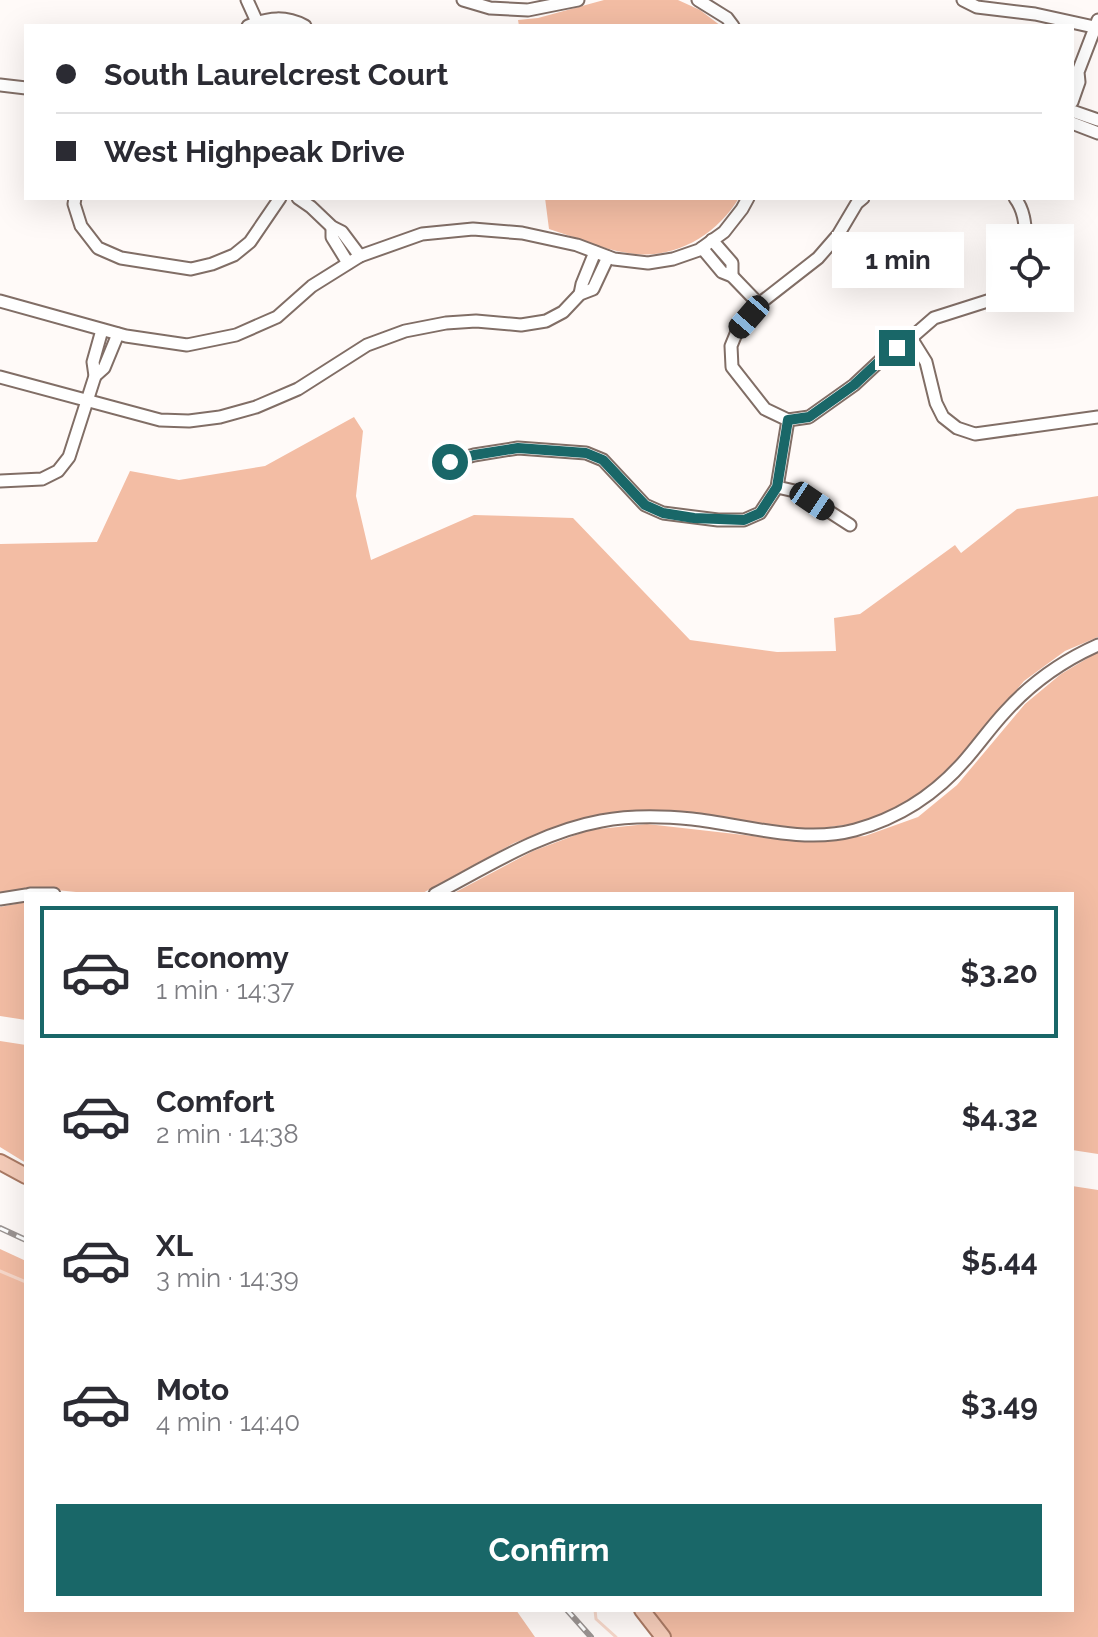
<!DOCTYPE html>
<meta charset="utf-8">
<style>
:root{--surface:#fff;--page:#f2f2f3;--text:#2b2b33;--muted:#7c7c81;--line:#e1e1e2;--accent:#196768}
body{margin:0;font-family:Raleway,sans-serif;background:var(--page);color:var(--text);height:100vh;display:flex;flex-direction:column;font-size:30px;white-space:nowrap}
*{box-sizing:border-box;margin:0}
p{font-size:26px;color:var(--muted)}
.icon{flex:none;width:44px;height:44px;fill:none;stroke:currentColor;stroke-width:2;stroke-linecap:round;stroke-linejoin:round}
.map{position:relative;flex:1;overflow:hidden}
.sheet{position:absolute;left:24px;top:892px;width:1050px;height:720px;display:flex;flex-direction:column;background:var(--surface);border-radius:0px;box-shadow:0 8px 32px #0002}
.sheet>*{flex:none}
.top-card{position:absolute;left:24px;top:24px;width:1050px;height:176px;border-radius:0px;box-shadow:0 8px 32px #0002;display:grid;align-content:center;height:176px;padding:0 32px;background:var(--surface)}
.fabs{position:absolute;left:986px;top:224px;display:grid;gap:16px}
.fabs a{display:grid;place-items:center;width:88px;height:88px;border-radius:0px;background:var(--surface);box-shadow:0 8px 32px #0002;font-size:40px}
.end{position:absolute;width:36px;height:36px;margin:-18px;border:10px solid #196768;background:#fff;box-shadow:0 0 0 4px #fff}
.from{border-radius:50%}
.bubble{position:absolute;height:56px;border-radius:0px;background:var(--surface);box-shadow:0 8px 32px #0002;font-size:26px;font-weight:700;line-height:56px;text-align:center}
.car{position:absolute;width:24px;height:48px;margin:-24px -12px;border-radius:10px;box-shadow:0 0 6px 2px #0007;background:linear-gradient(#222 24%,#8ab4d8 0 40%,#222 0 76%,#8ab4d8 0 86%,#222 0)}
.top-card b{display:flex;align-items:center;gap:28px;height:76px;font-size:30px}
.top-card b+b{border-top:2px solid var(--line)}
.top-card i{width:20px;height:20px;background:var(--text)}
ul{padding:14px 0 0;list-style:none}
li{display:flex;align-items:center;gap:24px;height:132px;margin:0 16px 12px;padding:0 16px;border:4px solid transparent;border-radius:0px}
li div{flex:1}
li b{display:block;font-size:30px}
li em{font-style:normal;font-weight:700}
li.active{border-color:var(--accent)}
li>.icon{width:72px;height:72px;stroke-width:1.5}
.cta{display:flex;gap:16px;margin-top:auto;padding:16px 32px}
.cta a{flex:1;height:92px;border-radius:0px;background:var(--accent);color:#fff;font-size:32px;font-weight:700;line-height:92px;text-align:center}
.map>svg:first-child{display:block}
</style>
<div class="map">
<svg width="1098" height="1637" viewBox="0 0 1098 1637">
<rect width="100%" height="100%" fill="#fffaf8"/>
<g fill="#f3bda4">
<path d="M604 0H678L700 10 721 26H519L518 20 538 18Z"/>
<path d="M545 198H739C716 236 673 261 628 253 601 249 575 237 549 229Z"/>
<path d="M354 417 363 431 356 496 371 560 474 515 573 518 690 640 777 652 836 651 834 618 860 614 955 545 961 553 1017 509 1098 496V637L1065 651 1024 681 955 764 926 792 888 814 851 824 817 829 778 827 663 810 615 813 566 823 514 843 421 894H96L36 888 0 895V544L97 542 130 471 179 480 265 466Z"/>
<path d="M1098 652V1154L1072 1150V894H452L533 851 589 830 647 824 806 842 865 836 918 817 957 785 1025 704 1061 674Z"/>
<path d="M26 902V1020L0 1016V907Z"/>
<path d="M0 1041 26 1045V1163L0 1147Z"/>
<path d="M1072 1186 1098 1190V1637H663L642 1610H1072Z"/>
<path d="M0 1249 26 1261V1610H516L535 1637H0Z"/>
</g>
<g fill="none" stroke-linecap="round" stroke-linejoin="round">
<g stroke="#f7d8ca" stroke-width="3">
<path d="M0 1271 26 1282"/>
<path d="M595 1610 596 1619 616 1637"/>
</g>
<defs>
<g id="minor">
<path d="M247 0 257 22"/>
<path d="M463 0 490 8 528 10 578 0"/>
<path d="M698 0 727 18 733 26"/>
<path d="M963 0 977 7 1035 14 1098 28"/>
<path d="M248 26C269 17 286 16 305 26"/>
<path d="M0 85 26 88"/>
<path d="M1072 102 1079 82 1078 72 1098 20"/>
<path d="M1072 111 1098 120"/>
<path d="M1072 123 1098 133"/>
<path d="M75 198 74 204 81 226 98 248 121 258 191 269 212 264 234 255 250 242 280 198"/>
<path d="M298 198 311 207 332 227 342 232 360 256"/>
<path d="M1015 198C1024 210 1025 223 1026 238"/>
<path d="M332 227V237L348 263"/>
<path d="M712 240 732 263V276"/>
<path d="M702 248 722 272 732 276 759 304"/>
<path d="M580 294 582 284 595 252"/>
<path d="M0 301 126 336 187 345 236 335 277 317 312 286 360 256 422 234 473 229 522 233 577 245 614 259 648 263 673 259 699 250 724 232 742 209 748 198"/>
<path d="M911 338 926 362 936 403 943 417 957 428 975 434 1098 417"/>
<path d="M95 376 104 368 118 334"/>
<path d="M0 377 160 420 189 421 220 417 256 407 298 389 367 345 405 331 446 323 476 321 521 325 546 321 563 312 580 294 593 289 608 257"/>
<path d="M788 420 765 409 732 367 731 346 738 329 759 304 818 258 838 235 857 203 863 198"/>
<path d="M788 420 809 417 854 385 884 357 911 338 934 318 1000 297"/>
<path d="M450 462 474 455 518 448 586 453 603 460 645 505 663 513 718 520H744L760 513 777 487 788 420"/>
<path d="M0 481 42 479 58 471 69 457 95 376 93 362 102 330"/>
<path d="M777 487 799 492 850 525"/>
<path d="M30 894H54"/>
<path d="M435 894C488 866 541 832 601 821 632 815 662 816 692 819 745 825 803 844 855 830 899 818 937 793 966 759 979 744 991 727 1005 712 1031 683 1062 661 1098 645"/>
<path d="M0 899 26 895"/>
</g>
<g id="major">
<path d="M0 1162 26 1176"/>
<path d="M642 1610 663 1637"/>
</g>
</defs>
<use href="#minor" stroke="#816e66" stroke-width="15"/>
<use href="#major" stroke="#aa7a64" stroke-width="18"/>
<use href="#minor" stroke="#fff" stroke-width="11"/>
<use href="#major" stroke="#f5ccb9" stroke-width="14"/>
<defs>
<g id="rail">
<path d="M0 1228 26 1240"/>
<path d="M567 1610 591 1637"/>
</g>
</defs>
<use href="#rail" stroke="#9b9492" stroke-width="6"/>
<use href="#rail" stroke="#fff" stroke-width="3" stroke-dasharray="9" stroke-linecap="butt"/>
</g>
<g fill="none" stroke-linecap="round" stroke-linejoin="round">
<path stroke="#196768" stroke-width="10" d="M450 462 474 455 518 448 586 453 603 460 645 505 663 513 694 518 744 520 760 513 777 487 788 420 809 417 854 385 884 357 897 348"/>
</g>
</svg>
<div class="fabs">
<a><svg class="icon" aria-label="locate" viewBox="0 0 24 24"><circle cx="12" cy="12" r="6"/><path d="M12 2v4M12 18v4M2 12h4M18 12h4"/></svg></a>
</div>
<i class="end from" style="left:450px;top:462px"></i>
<i class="end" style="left:897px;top:348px"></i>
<div class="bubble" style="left:832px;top:232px;width:132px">1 min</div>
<i class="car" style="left:749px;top:317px;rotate:221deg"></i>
<i class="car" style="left:812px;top:501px;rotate:124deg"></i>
<div class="top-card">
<b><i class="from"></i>South Laurelcrest Court</b>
<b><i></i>West Highpeak Drive</b>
</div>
<section class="sheet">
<ul>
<li class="active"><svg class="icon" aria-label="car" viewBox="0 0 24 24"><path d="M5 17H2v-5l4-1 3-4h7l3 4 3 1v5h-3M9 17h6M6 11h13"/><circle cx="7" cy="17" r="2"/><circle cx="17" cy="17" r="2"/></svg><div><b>Economy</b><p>1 min · 14:37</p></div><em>$3.20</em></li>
<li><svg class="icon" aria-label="car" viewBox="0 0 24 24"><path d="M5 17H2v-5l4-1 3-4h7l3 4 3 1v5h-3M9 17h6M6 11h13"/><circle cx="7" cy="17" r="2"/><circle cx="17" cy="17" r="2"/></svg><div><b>Comfort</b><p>2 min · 14:38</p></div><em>$4.32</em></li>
<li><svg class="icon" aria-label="car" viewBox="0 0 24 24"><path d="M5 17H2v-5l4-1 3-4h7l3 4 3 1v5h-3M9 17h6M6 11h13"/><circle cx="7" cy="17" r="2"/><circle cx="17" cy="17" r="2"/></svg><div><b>XL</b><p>3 min · 14:39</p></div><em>$5.44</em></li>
<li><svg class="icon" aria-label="car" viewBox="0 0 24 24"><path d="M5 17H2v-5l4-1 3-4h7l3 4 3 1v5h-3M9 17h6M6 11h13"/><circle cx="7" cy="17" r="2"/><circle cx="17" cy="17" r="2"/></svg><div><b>Moto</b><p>4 min · 14:40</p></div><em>$3.49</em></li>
</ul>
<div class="cta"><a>Confirm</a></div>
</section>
</div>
